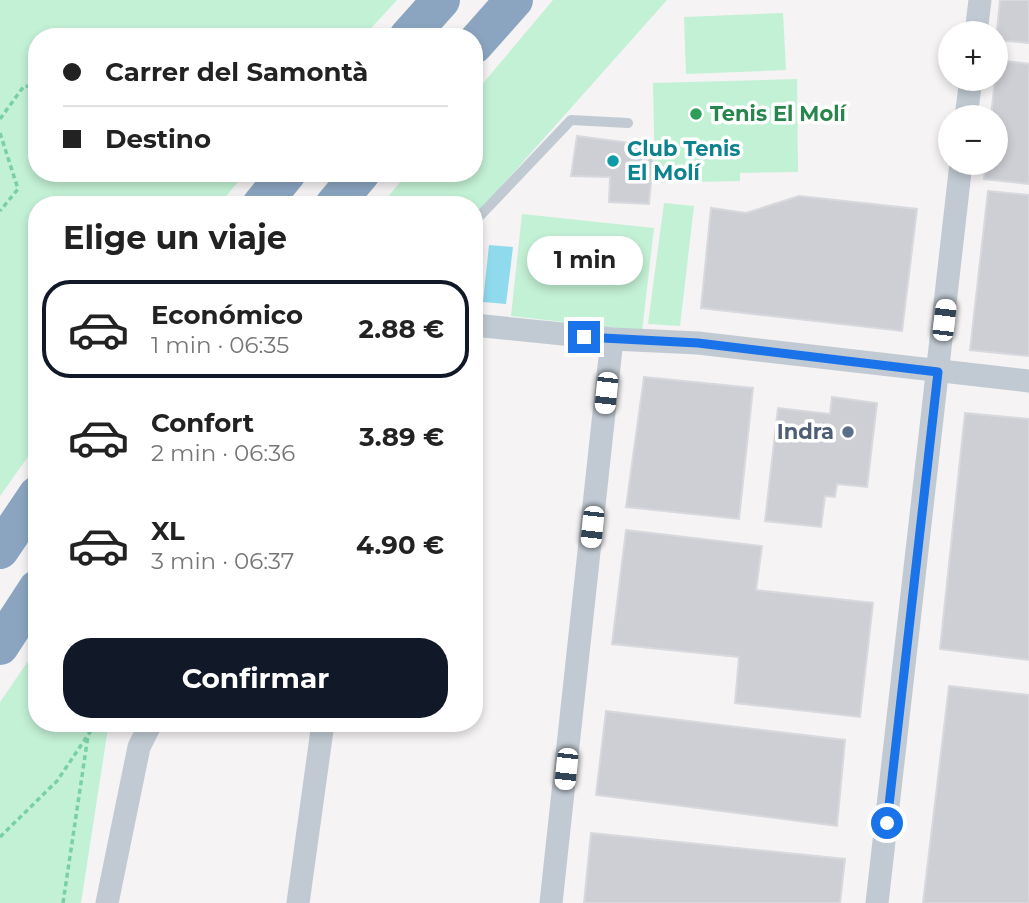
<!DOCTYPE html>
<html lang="es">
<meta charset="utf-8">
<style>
:root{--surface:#fff;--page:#f2f2f2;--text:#222;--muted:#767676;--line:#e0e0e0;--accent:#111827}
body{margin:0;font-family:Montserrat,sans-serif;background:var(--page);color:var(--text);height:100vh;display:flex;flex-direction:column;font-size:26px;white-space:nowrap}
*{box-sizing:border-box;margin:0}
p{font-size:23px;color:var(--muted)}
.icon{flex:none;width:38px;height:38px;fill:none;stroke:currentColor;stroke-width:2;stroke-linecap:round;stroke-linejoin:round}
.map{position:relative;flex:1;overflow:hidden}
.sheet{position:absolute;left:28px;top:196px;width:455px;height:536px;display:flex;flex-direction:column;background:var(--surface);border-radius:28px;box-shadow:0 4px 10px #0003}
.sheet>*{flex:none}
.top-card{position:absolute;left:28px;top:28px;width:455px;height:154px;border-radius:28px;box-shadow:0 4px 10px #0003;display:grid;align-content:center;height:154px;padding:0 35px;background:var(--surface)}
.fabs{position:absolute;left:938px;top:21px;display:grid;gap:14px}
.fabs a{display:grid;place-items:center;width:70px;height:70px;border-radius:50%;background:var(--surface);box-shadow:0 4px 10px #0003;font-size:35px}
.end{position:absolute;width:32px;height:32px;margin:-16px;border:9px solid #1a73e8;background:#fff;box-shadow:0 0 0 4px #fff}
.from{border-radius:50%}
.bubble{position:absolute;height:49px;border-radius:24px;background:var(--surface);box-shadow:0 4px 10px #0003;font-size:23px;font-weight:700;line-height:49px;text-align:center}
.car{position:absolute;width:21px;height:42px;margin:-21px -10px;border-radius:9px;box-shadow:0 0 5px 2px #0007;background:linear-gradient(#fff 24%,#345 0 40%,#fff 0 76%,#345 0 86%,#fff 0)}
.top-card b{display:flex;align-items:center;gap:24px;height:66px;font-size:26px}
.top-card b+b{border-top:2px solid var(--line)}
.top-card i{width:18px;height:18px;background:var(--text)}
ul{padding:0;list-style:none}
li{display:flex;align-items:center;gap:21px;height:98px;margin:0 14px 10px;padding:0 21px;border:4px solid transparent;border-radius:28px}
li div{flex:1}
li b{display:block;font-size:26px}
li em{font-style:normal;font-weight:700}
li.selected{border-color:var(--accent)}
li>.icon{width:63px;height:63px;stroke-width:1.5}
h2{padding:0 35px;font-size:32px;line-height:84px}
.button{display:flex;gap:14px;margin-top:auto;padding:14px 35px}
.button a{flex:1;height:80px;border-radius:28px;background:var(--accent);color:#fff;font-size:28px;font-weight:700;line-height:80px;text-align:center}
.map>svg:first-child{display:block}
</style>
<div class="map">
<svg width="1029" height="903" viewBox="0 0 1029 903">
<rect width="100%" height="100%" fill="#f5f3f3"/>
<g fill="#c3f1d5">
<path d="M0 0H397L363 37H37V173H245L219 205H37V444L0 496Z"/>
<path d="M553 0H667L474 217V205H381L408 173H474V94Z"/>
<path d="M783 13 786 70 686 74 684 17Z"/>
<path d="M797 79 798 172 740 173V181L655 183 653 83Z"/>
<path d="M664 203 694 206 680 326 648 324Z"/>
<path d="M522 214 654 228 642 331 511 316Z"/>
<path d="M37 648V723H112L108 728 81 903H0V702Z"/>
</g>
<path fill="#90daee" d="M489 245 513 247 506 304 483 302Z"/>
<g fill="#cdcfd5" stroke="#d7d9de" stroke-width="2">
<path d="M1000 0H1029V43L996 40Z"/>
<path d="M997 60 1029 64V184L984 179 986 163H996V117H991Z"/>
<path d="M577 136 654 146 649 204 609 202 610 177 571 176Z"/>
<path d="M988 191 1029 195V356L970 350Z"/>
<path d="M799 196 917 209 902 331 701 308 711 208 746 213Z"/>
<path d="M644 377 753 388 739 519 626 507Z"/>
<path d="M832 397 877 403 867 487 837 484 835 497 825 496 821 527 765 521 778 408 830 414Z"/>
<path d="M965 413 1029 419V660L940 649Z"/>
<path d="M626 530 762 546 756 590 873 603 860 717 735 703 739 657 612 644Z"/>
<path d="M949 686 1029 695V903H923Z"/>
<path d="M606 711 845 740 837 826 596 795Z"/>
<path d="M591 833 845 859 840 903H584Z"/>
</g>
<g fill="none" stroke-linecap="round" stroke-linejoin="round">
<g stroke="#7ad0a6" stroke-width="3.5" stroke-dasharray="5 3.5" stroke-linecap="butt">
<path d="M0 119 24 86 37 87"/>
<path d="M0 133 18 189 0 211"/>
<path d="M0 837 57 781 96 723"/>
<path d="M63 903 88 736"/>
</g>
<path stroke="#c1cad2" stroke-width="10" d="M474 222 571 120 628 123"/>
<g stroke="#c1cad2" stroke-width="23">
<path d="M976 33 980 0"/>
<path d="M966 117 971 79"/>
<path d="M474 325 612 339 698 343 1029 381"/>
<path d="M107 903 139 747 151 723"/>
<path d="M298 903 323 723"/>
<path d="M551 903 612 339"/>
<path d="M877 903 961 163"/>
</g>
<g stroke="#8ba5c1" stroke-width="38">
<path d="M408 37 441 0"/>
<path d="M474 45 514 0"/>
<path d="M261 205 287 173"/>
<path d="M334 205 361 173"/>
<path d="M0 550 37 495"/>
<path d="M0 646 37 589"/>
</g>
</g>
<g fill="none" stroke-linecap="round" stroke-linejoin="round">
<path stroke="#1a73e8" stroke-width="9" d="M584 337 698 343 938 372 887 823"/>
</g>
<circle fill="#2e9e5b" stroke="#fff" stroke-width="2.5" cx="696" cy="114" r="7"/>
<circle fill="#0f9aa8" stroke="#fff" stroke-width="2.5" cx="613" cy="161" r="7"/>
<circle fill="#5c6f8a" stroke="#fff" stroke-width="2.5" cx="848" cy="432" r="7"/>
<g text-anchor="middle" stroke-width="7" stroke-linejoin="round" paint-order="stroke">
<g font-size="21" font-weight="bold" fill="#27864d" stroke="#fff" text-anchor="start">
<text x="710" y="121">Tenis El Molí</text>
</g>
<g font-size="21" font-weight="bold" fill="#0d838f" stroke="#fff" text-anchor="start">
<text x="627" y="156">Club Tenis<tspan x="627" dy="24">El Molí</tspan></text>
</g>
<g font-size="21" font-weight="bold" fill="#4e5e75" stroke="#fff" text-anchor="end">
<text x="834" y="439">Indra</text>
</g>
</g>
</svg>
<div class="fabs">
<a>+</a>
<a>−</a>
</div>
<i class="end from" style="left:887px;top:823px"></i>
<i class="end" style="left:584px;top:337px"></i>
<div class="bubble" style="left:527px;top:236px;width:116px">1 min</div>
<i class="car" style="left:944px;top:320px;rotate:7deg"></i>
<i class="car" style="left:606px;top:393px;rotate:186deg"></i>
<i class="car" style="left:592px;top:527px;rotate:186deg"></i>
<i class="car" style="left:566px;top:769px;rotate:186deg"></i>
<div class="top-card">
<b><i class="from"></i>Carrer del Samontà</b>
<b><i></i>Destino</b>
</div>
<section class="sheet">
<h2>Elige un viaje</h2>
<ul>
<li class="selected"><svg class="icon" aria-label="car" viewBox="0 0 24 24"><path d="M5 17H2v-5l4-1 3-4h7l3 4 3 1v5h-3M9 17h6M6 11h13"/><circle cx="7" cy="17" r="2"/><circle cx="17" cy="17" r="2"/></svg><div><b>Económico</b><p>1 min · 06:35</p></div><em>2.88 €</em></li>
<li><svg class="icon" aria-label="car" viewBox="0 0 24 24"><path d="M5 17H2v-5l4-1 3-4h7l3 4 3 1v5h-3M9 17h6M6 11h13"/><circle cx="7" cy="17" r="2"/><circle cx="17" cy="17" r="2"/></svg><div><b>Confort</b><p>2 min · 06:36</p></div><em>3.89 €</em></li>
<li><svg class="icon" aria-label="car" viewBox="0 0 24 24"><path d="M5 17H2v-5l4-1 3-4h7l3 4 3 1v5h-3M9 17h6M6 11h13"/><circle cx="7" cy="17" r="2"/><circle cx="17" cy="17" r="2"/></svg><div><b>XL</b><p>3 min · 06:37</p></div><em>4.90 €</em></li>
</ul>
<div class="button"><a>Confirmar</a></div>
</section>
</div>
